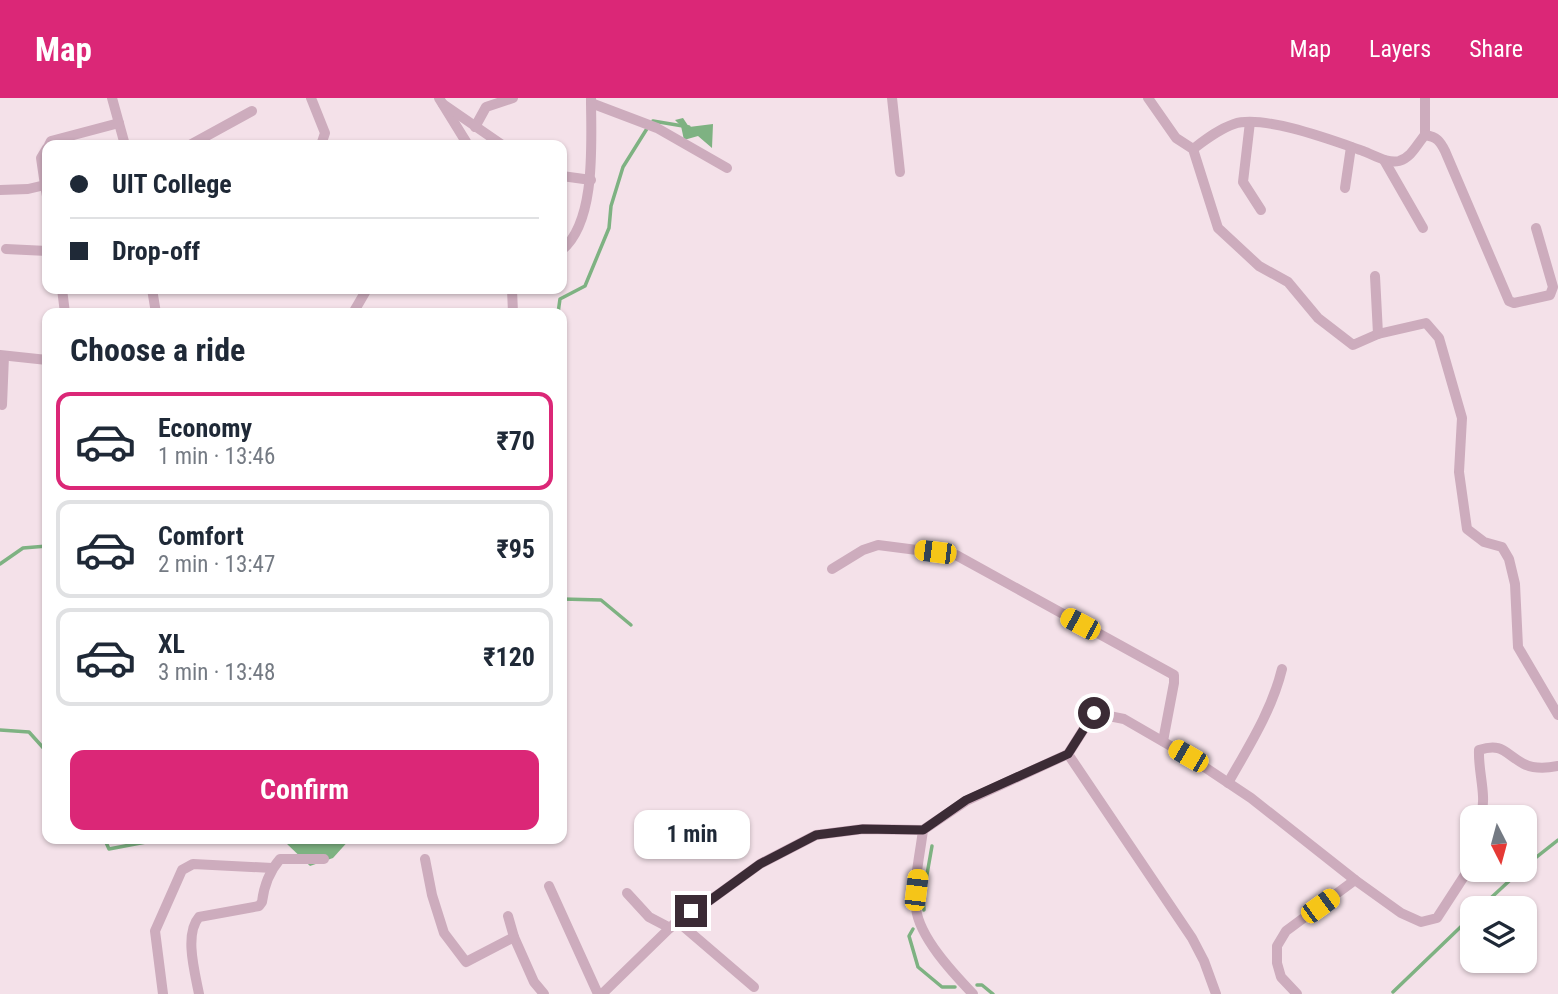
<!DOCTYPE html>
<meta charset="utf-8">
<style>
:root{--surface:#fff;--page:#f2f2f3;--text:#1f2937;--muted:#747a83;--line:#e0e1e3;--accent:#db2777}
body{margin:0;font-family:"Roboto Condensed",sans-serif;background:var(--page);color:var(--text);height:100vh;display:flex;flex-direction:column;font-size:26px;white-space:nowrap}
*{box-sizing:border-box;margin:0}
p{font-size:23px;color:var(--muted)}
.icon{flex:none;width:38px;height:38px;fill:none;stroke:currentColor;stroke-width:2;stroke-linecap:round;stroke-linejoin:round}
.map{position:relative;flex:1;overflow:hidden}
.sheet{position:absolute;left:42px;top:210px;width:525px;height:536px;display:flex;flex-direction:column;background:var(--surface);border-radius:14px;box-shadow:0 2px 5px #0004}
.sheet>*{flex:none}
.top-card{position:absolute;left:42px;top:42px;width:525px;height:154px;border-radius:14px;box-shadow:0 2px 5px #0004;display:grid;align-content:center;height:154px;padding:0 28px;background:var(--surface)}
.needle{width:46px;rotate:174deg}
.fabs{position:absolute;left:1460px;top:707px;display:grid;gap:14px}
.fabs a{display:grid;place-items:center;width:77px;height:77px;border-radius:14px;background:var(--surface);box-shadow:0 2px 5px #0004;font-size:35px}
.end{position:absolute;width:32px;height:32px;margin:-16px;border:9px solid #3b2b35;background:#fff;box-shadow:0 0 0 4px #fff}
.from{border-radius:50%}
.bubble{position:absolute;height:49px;border-radius:14px;background:var(--surface);box-shadow:0 2px 5px #0004;font-size:23px;font-weight:700;line-height:49px;text-align:center}
.car{position:absolute;width:21px;height:42px;margin:-21px -10px;border-radius:9px;box-shadow:0 0 5px 2px #0007;background:linear-gradient(#f5c518 24%,#345 0 40%,#f5c518 0 76%,#345 0 86%,#f5c518 0)}
.top-card b{display:flex;align-items:center;gap:24px;height:66px;font-size:26px}
.top-card b+b{border-top:2px solid var(--line)}
.top-card i{width:18px;height:18px;background:var(--text)}
ul{padding:0;list-style:none}
li{display:flex;align-items:center;gap:21px;height:98px;margin:0 14px 10px;padding:0 14px;border:4px solid var(--line);border-radius:14px}
li div{flex:1}
li b{display:block;font-size:26px}
li em{font-style:normal;font-weight:700}
li.current{border-color:var(--accent)}
li>.icon{width:63px;height:63px;stroke-width:1.5}
h2{padding:0 28px;font-size:32px;line-height:84px}
.button{display:flex;gap:14px;margin-top:auto;padding:14px 28px}
.button a{flex:1;height:80px;border-radius:14px;background:var(--accent);color:#fff;font-size:28px;font-weight:700;line-height:80px;text-align:center}
header{display:flex;align-items:center;gap:42px;box-sizing:border-box;height:98px;padding:0 35px;background:var(--accent);color:#fff}
header strong{font-size:33px}
nav{display:flex;gap:38px;margin-inline-start:auto;font-size:24px}
.map>svg:first-child{display:block}
</style>
<header>
<strong>Map</strong>
<nav><a>Map</a><a>Layers</a><a>Share</a></nav>
</header>
<div class="map">
<svg width="1558" height="896" viewBox="0 0 1558 896">
<rect width="100%" height="100%" fill="#f4e1e9"/>
<g fill="#7eb282">
<path d="M683 20 689 29 713 26 712 50 698 38 684 42 681 28 675 22Z"/>
<path d="M287 740H351L333 760 310 768 286 745Z"/>
</g>
<g fill="none" stroke-linecap="round" stroke-linejoin="round">
<g stroke="#7eb282" stroke-width="3.5">
<path d="M653 23 689 29"/>
<path d="M558 215 560 201 585 188 609 130 611 108 623 69 648 29"/>
<path d="M0 466 23 450 47 448"/>
<path d="M562 501 601 502 631 527"/>
<path d="M0 632 29 634 47 654"/>
<path d="M104 740 109 751 167 740"/>
<path d="M1524 769 1558 742"/>
<path d="M1480 810 1521 772"/>
<path d="M924 812 923 799 932 748"/>
<path d="M913 831 909 838 918 869 942 889H955"/>
<path d="M977 887H982L993 896"/>
<path d="M1393 894 1472 818"/>
</g>
<g stroke="#cdacbd" stroke-width="10">
<path d="M112 0 125 47"/>
<path d="M311 0 325 35 321 47"/>
<path d="M439 0 468 47"/>
<path d="M892 0 900 74"/>
<path d="M1148 0 1176 40 1193 51 1218 130 1259 168 1288 184 1318 220 1353 247 1378 236 1426 225 1439 240 1462 320 1459 374 1467 431 1484 444 1502 449 1509 461 1515 486 1518 549 1558 617"/>
<path d="M591 5 657 30 727 70"/>
<path d="M443 6 501 46"/>
<path d="M1250 24 1243 84 1261 112"/>
<path d="M475 29 486 9 513 0"/>
<path d="M1425 37V0"/>
<path d="M49 47 51 43 119 25"/>
<path d="M190 47 252 13"/>
<path d="M1193 51C1205 42 1219 31 1234 26 1263 16 1334 43 1363 53 1374 57 1388 66 1399 63 1412 59 1417 46 1425 37 1437 39 1440 43 1445 53L1509 203 1514 205 1550 197 1553 189 1536 130"/>
<path d="M1384 62 1423 130"/>
<path d="M562 78 591 82"/>
<path d="M45 87 41 60 47 50"/>
<path d="M1345 90 1351 49"/>
<path d="M0 92 28 91 45 87 47 98"/>
<path d="M6 151 47 153"/>
<path d="M562 152C597 123 591 42 591 0"/>
<path d="M1375 178 1378 236"/>
<path d="M62 191 65 215"/>
<path d="M152 191 156 215"/>
<path d="M512 191 513 215"/>
<path d="M353 215 367 191"/>
<path d="M0 257 47 262"/>
<path d="M2 307 4 258"/>
<path d="M832 471 863 452 878 447 956 457 1174 577V585L1163 643"/>
<path d="M1068 656 1192 840 1204 863 1216 896"/>
<path d="M1228 685C1249 648 1272 612 1282 571"/>
<path d="M1481 719C1487 696 1478 675 1479 652 1503 644 1505 656 1524 666 1534 671 1548 670 1558 668"/>
<path d="M923 732C920 757 913 785 916 810 919 839 953 875 973 896"/>
<path d="M425 761 432 797 444 835 466 864 514 839 534 884 544 896"/>
<path d="M549 788 598 896"/>
<path d="M627 795 649 819 670 830"/>
<path d="M508 818 514 839"/>
<path d="M677 823 754 889"/>
<path d="M163 896 155 833 182 772 193 766 272 770"/>
<path d="M199 896C195 875 184 836 199 819L259 808 262 804C264 787 269 774 280 761H324"/>
<path d="M602 896 677 823 691 813 709 803 760 766 816 737 863 731 923 732 966 703 1068 656 1094 615 1124 621 1188 658 1251 700 1355 782 1401 815 1421 824 1437 820 1472 766"/>
<path d="M1297 896 1281 879 1277 865V848L1286 833 1355 782"/>
</g>
</g>
<g fill="none" stroke-linecap="round" stroke-linejoin="round">
<path stroke="#3b2b35" stroke-width="9" d="M691 813 709 803 760 766 816 737 863 731 923 732 966 702 1068 656 1094 615"/>
</g>
</svg>
<div class="fabs">
<a><svg class="needle" viewBox="-14 -14 28 28"><path d="M0-13l5 13h-10z" fill="#e53935"/><path d="M0 13l5-13h-10z" fill="#747a83"/></svg></a>
<a><svg class="icon" aria-label="layers" viewBox="0 0 24 24"><path d="M12 4l9 5-9 5-9-5zM3 14l9 5 9-5"/></svg></a>
</div>
<i class="end from" style="left:1094px;top:615px"></i>
<i class="end" style="left:691px;top:813px"></i>
<div class="bubble" style="left:634px;top:712px;width:116px">1 min</div>
<i class="car" style="left:935px;top:454px;rotate:277deg"></i>
<i class="car" style="left:1080px;top:526px;rotate:298deg"></i>
<i class="car" style="left:1188px;top:658px;rotate:300deg"></i>
<i class="car" style="left:916px;top:792px;rotate:7deg"></i>
<i class="car" style="left:1320px;top:808px;rotate:54deg"></i>
<div class="top-card">
<b><i class="from"></i>UIT College</b>
<b><i></i>Drop-off</b>
</div>
<section class="sheet">
<h2>Choose a ride</h2>
<ul>
<li class="current"><svg class="icon" aria-label="car" viewBox="0 0 24 24"><path d="M5 17H2v-5l4-1 3-4h7l3 4 3 1v5h-3M9 17h6M6 11h13"/><circle cx="7" cy="17" r="2"/><circle cx="17" cy="17" r="2"/></svg><div><b>Economy</b><p>1 min · 13:46</p></div><em>₹70</em></li>
<li><svg class="icon" aria-label="car" viewBox="0 0 24 24"><path d="M5 17H2v-5l4-1 3-4h7l3 4 3 1v5h-3M9 17h6M6 11h13"/><circle cx="7" cy="17" r="2"/><circle cx="17" cy="17" r="2"/></svg><div><b>Comfort</b><p>2 min · 13:47</p></div><em>₹95</em></li>
<li><svg class="icon" aria-label="car" viewBox="0 0 24 24"><path d="M5 17H2v-5l4-1 3-4h7l3 4 3 1v5h-3M9 17h6M6 11h13"/><circle cx="7" cy="17" r="2"/><circle cx="17" cy="17" r="2"/></svg><div><b>XL</b><p>3 min · 13:48</p></div><em>₹120</em></li>
</ul>
<div class="button"><a>Confirm</a></div>
</section>
</div>
